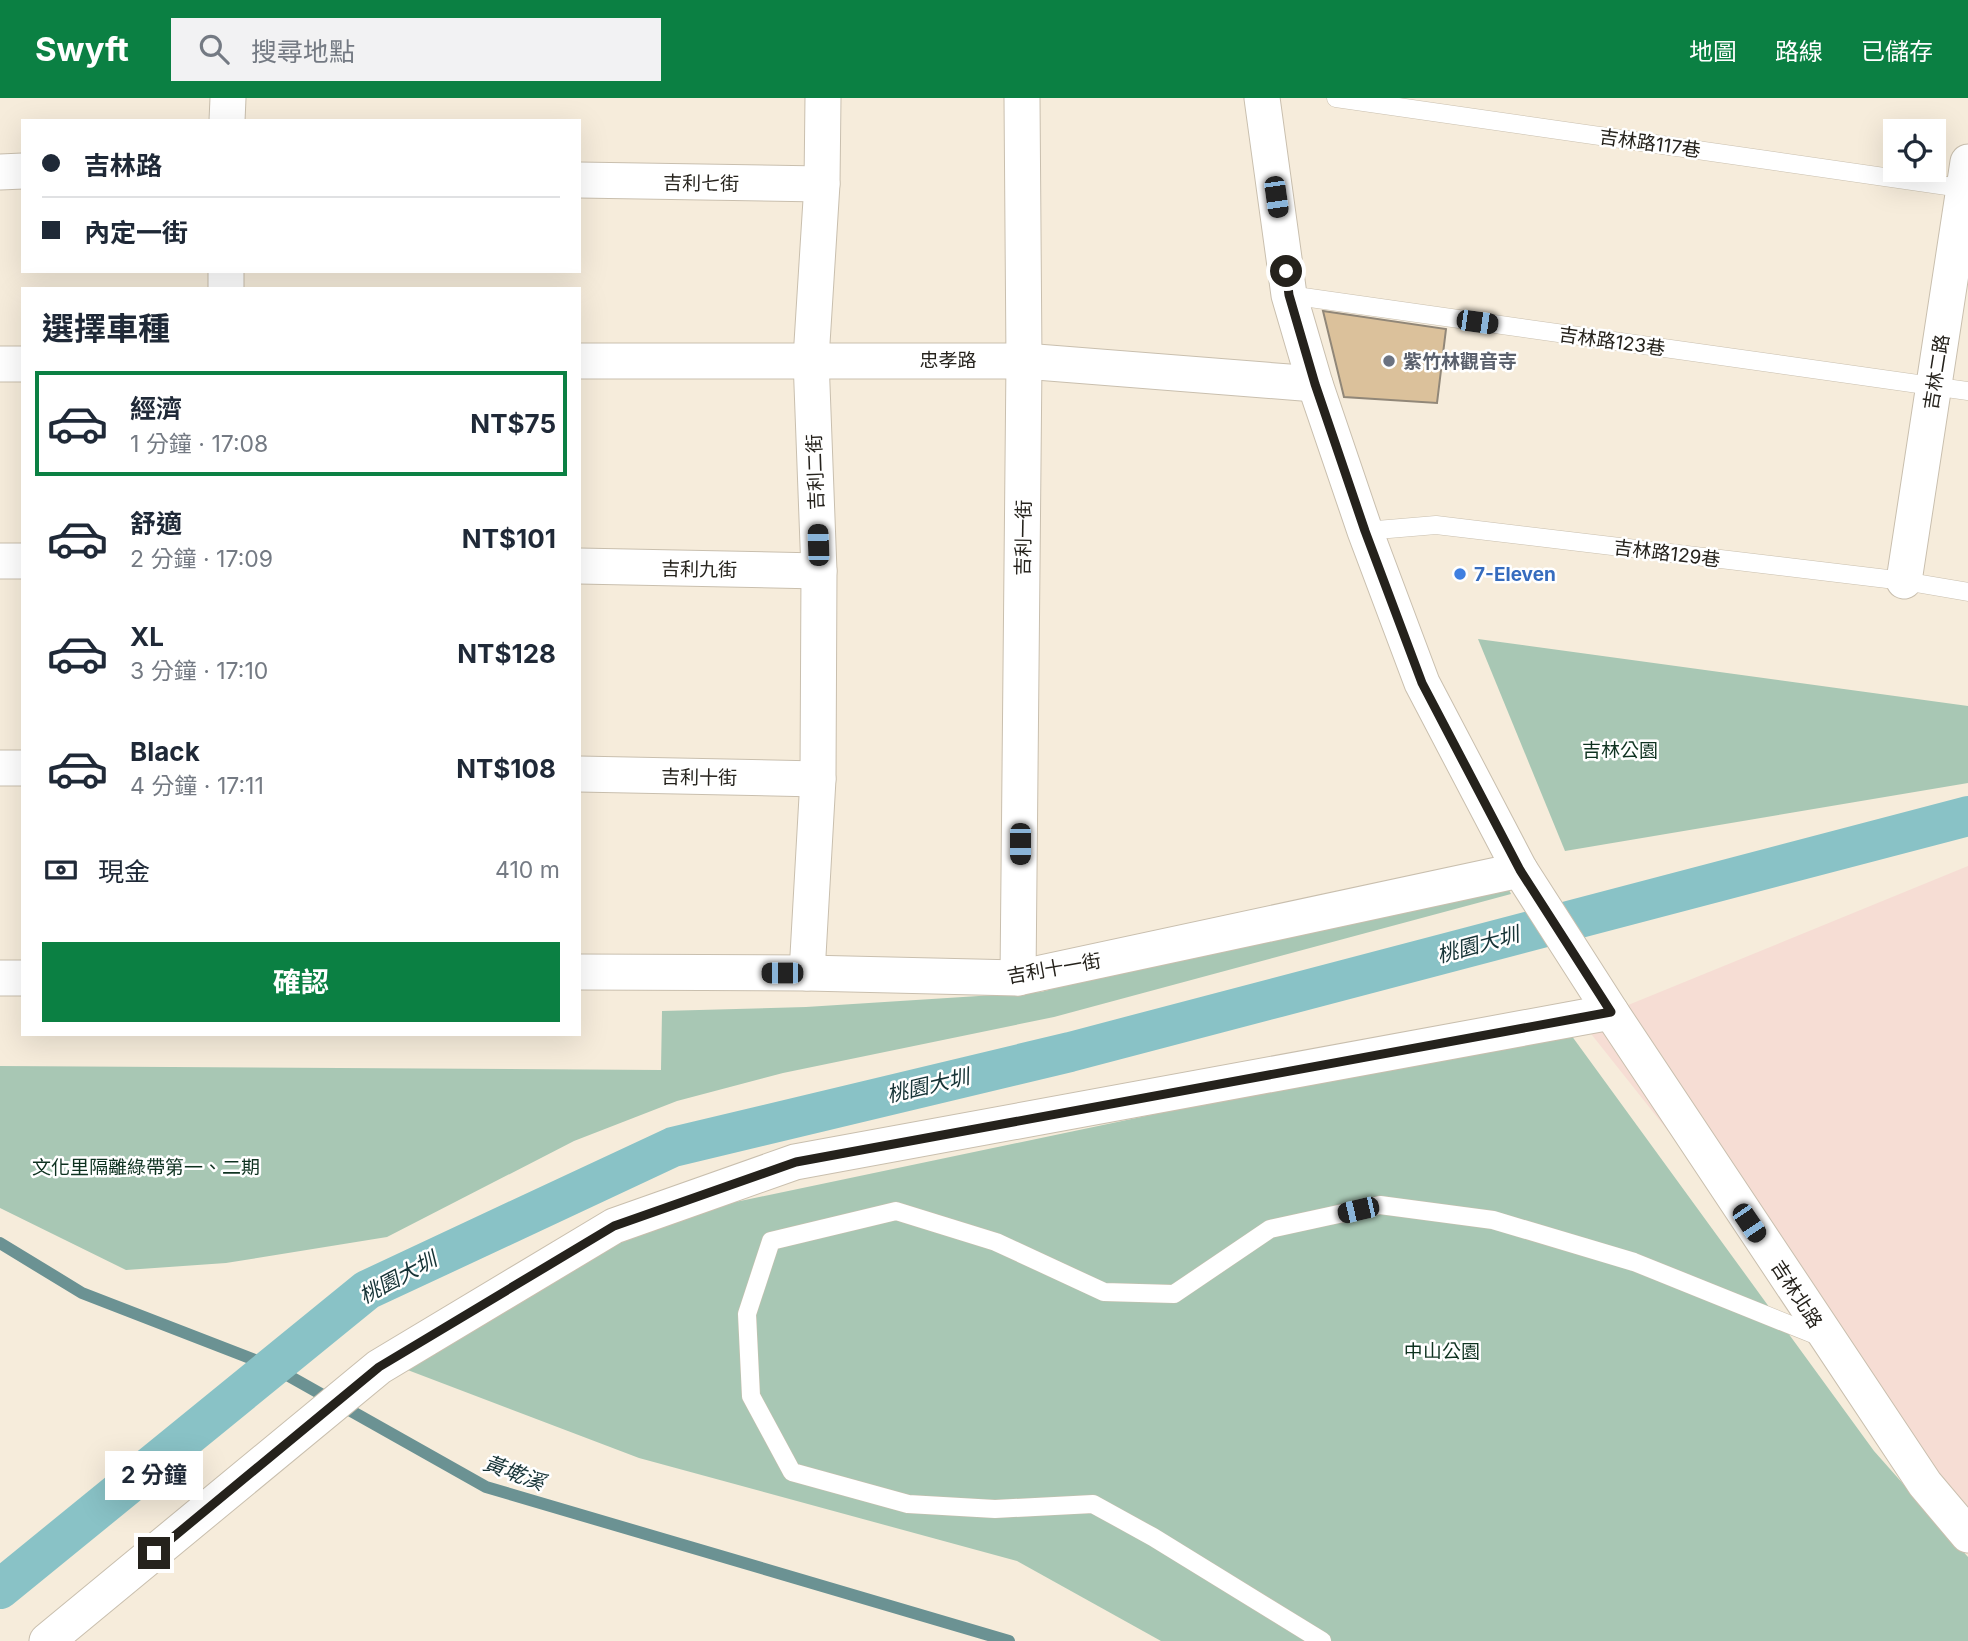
<!DOCTYPE html>
<html lang="zh-TW">
<meta charset="utf-8">
<style>
:root{--surface:#fff;--page:#f2f2f3;--text:#1f2937;--muted:#747a83;--line:#e0e1e3;--accent:#0b8043}
body{margin:0;font-family:Inter,"Noto Sans TC",sans-serif;background:var(--page);color:var(--text);height:100vh;display:flex;flex-direction:column;font-size:26px;white-space:nowrap}
*{box-sizing:border-box;margin:0}
p{font-size:23px;color:var(--muted)}
.icon{flex:none;width:38px;height:38px;fill:none;stroke:currentColor;stroke-width:2;stroke-linecap:round;stroke-linejoin:round}
.map{position:relative;flex:1;overflow:hidden}
.side{position:absolute;left:21px;top:189px;width:560px;height:749px;display:flex;flex-direction:column;background:var(--surface);border-radius:0px;box-shadow:0 7px 28px #0002}
.side>*{flex:none}
.banner{position:absolute;left:21px;top:21px;width:560px;height:154px;border-radius:0px;box-shadow:0 7px 28px #0002;display:grid;align-content:center;height:154px;padding:0 21px;background:var(--surface)}
.controls{position:absolute;left:1883px;top:21px;display:grid;gap:14px}
.controls a{display:grid;place-items:center;width:63px;height:63px;border-radius:0px;background:var(--surface);box-shadow:0 7px 28px #0002;font-size:35px}
.end{position:absolute;width:32px;height:32px;margin:-16px;border:9px solid #25221c;background:#fff;box-shadow:0 0 0 4px #fff}
.from{border-radius:50%}
.bubble{position:absolute;height:49px;border-radius:0px;background:var(--surface);box-shadow:0 7px 28px #0002;font-size:23px;font-weight:700;line-height:49px;text-align:center}
.car{position:absolute;width:21px;height:42px;margin:-21px -10px;border-radius:9px;box-shadow:0 0 5px 2px #0007;background:linear-gradient(#222 24%,#8ab4d8 0 40%,#222 0 76%,#8ab4d8 0 86%,#222 0)}
.banner b{display:flex;align-items:center;gap:24px;height:66px;font-size:26px}
.banner b+b{border-top:2px solid var(--line)}
.banner i{width:18px;height:18px;background:var(--text)}
ul{padding:0;list-style:none}
li{display:flex;align-items:center;gap:21px;height:105px;margin:0 14px 10px;padding:0 7px;border:4px solid transparent;border-radius:0px}
li div{flex:1}
li b{display:block;font-size:26px}
li em{font-style:normal;font-weight:700}
li.active{border-color:var(--accent)}
li>.icon{width:63px;height:63px;stroke-width:1.5}
h2{padding:0 21px;font-size:32px;line-height:84px}
.pay{display:flex;align-items:center;gap:18px;height:77px;padding:0 21px;font-size:26px}
.pay p{margin-inline-start:auto}
.cta{display:flex;gap:14px;margin-top:auto;padding:14px 21px}
.cta a{flex:1;height:80px;border-radius:0px;background:var(--accent);color:#fff;font-size:28px;font-weight:700;line-height:80px;text-align:center}
header{display:flex;align-items:center;gap:42px;box-sizing:border-box;height:98px;padding:0 35px;background:var(--accent);color:#fff}
header strong{font-size:33px}
nav{display:flex;gap:38px;margin-inline-start:auto;font-size:24px}
.search{width:490px;height:63px;background:var(--page);display:flex;align-items:center;gap:18px;box-sizing:border-box;padding:0 24px;border-radius:0px;color:var(--muted);font-size:26px}
.map>svg:first-child{display:block}
</style>
<header>
<strong>Swyft</strong>
<div class="search"><svg class="icon" aria-label="search" viewBox="0 0 24 24"><circle cx="10" cy="10" r="6"/><path d="M15 15l6 6"/></svg>搜尋地點</div>
<nav><a>地圖</a><a>路線</a><a>已儲存</a></nav>
</header>
<div class="map">
<svg width="1968" height="1543" viewBox="0 0 1968 1543">
<rect width="100%" height="100%" fill="#f6ecdb"/>
<path fill="#f6ddd4" d="M1968 768V1411L1565 903 1611 914Z"/>
<g fill="#a8c7b4">
<path d="M1478 541 1968 608V685L1565 753Z"/>
<path d="M1498 769 1511 796 1054 919 783 975 677 1003 574 1043 387 1139 226 1165 126 1172 0 1110V968L661 972 662 913 806 909 1041 894Z"/>
<path d="M1566 930 1874 1353 1968 1459V1543H1161L1017 1463 639 1360 405 1271 650 1122Z"/>
</g>
<g fill="none" stroke-linecap="round" stroke-linejoin="round">
<path stroke="#6b9293" stroke-width="12" d="M0 1145 82 1195 273 1269 486 1389 1009 1543"/>
<path stroke="#89c2c6" stroke-width="40" d="M0 1491 367 1192 673 1049 1070 954 1968 718"/>
</g>
<path fill="#dbc19b" stroke="#918778" stroke-width="2" d="M1323 213 1446 231 1437 305 1344 299Z"/>
<g fill="none" stroke-linecap="round" stroke-linejoin="round">
<defs>
<g id="lane">
<path d="M1336 0 1968 91"/>
<path d="M1289 197 1968 293"/>
<path d="M1365 433 1436 427 1904 483 1968 494"/>
<path d="M1322 1543 1153 1439 1093 1406 995 1411 908 1406 792 1374 751 1298 747 1216 771 1143 896 1113 996 1144 1104 1194 1174 1196 1270 1131 1380 1107 1493 1122 1634 1164 1823 1240"/>
</g>
<g id="street">
<path d="M1262 0 1289 197 1315 286 1365 433 1422 585 1520 772 1611 914 1925 1386 1968 1437"/>
<path d="M227 23 228 0"/>
<path d="M0 74 23 73"/>
<path d="M579 82 822 86"/>
<path d="M226 191V173"/>
<path d="M579 263H1024L1315 286"/>
<path d="M0 266H23"/>
<path d="M0 463H23"/>
<path d="M579 468 819 473"/>
<path d="M1904 483 1968 64"/>
<path d="M0 670H23"/>
<path d="M579 676 818 681"/>
<path d="M579 874 807 875 1018 880 1520 772"/>
<path d="M807 875 818 681 819 473 811 261 822 86 823 0"/>
<path d="M0 880H23"/>
<path d="M1018 880 1024 263 1022 0"/>
<path d="M47 1543 379 1269 614 1128 795 1064 1611 914"/>
</g>
</defs>
<use href="#lane" stroke="#c9bfae" stroke-width="19"/>
<use href="#street" stroke="#c9bfae" stroke-width="37"/>
<use href="#lane" stroke="#fff" stroke-width="18"/>
<use href="#street" stroke="#fff" stroke-width="35"/>
</g>
<g fill="none" stroke-linecap="round" stroke-linejoin="round">
<path stroke="#25221c" stroke-width="9" d="M154 1455 379 1269 614 1128 796 1064 1611 914 1520 772 1422 585 1365 433 1315 286 1289 197 1286 173"/>
</g>
<circle fill="#6b7280" stroke="#fff" stroke-width="2.5" cx="1389" cy="263" r="7"/>
<circle fill="#3f7fe0" stroke="#fff" stroke-width="2.5" cx="1460" cy="476" r="7"/>
<g text-anchor="middle" stroke-width="5" stroke-linejoin="round" paint-order="stroke">
<g font-size="19" fill="#25221c" stroke="#fff">
<text transform="translate(1650 45) rotate(8)" y="7">吉林路117巷</text>
<text transform="translate(701 85) rotate(1)" y="7">吉利七街</text>
<text transform="translate(1612 243) rotate(8)" y="7">吉林路123巷</text>
<text x="948" y="269">忠孝路</text>
<text transform="translate(1936 274) rotate(-81)" y="7">吉林二路</text>
<text transform="translate(815 374) rotate(-92)" y="7">吉利二街</text>
<text transform="translate(1023 440) rotate(-89)" y="7">吉利一街</text>
<text transform="translate(1667 455) rotate(7)" y="7">吉林路129巷</text>
<text transform="translate(699 471) rotate(1)" y="7">吉利九街</text>
<text transform="translate(699 679) rotate(1)" y="7">吉利十街</text>
<text transform="translate(1054 870) rotate(-10)" y="7">吉利十一街</text>
<text transform="translate(1797 1196) rotate(57)" y="7">吉林北路</text>
</g>
<g font-size="19" font-weight="bold" fill="#5b616d" stroke="#fff" text-anchor="start">
<text x="1403" y="270">紫竹林觀音寺</text>
</g>
<g font-size="19" font-weight="bold" fill="#366cbe" stroke="#fff" text-anchor="start">
<text x="1474" y="483">7-Eleven</text>
</g>
<g font-size="19" fill="#0e3220" stroke="#fff">
<text x="1620" y="659">吉林公園</text>
<text x="146" y="1076">文化里隔離綠帶第一、二期</text>
<text x="1442" y="1260">中山公園</text>
</g>
<g font-size="21" font-style="italic" fill="#163336" stroke="#fff">
<text transform="translate(1478 847) rotate(-15)" y="7">桃園大圳</text>
<text transform="translate(928 988) rotate(-13)" y="7">桃園大圳</text>
<text transform="translate(398 1180) rotate(-28)" y="7">桃園大圳</text>
<text transform="translate(514 1375) rotate(20)" y="7">黃墘溪</text>
</g>
</g>
</svg>
<div class="controls">
<a><svg class="icon" aria-label="locate" viewBox="0 0 24 24"><circle cx="12" cy="12" r="6"/><path d="M12 2v4M12 18v4M2 12h4M18 12h4"/></svg></a>
</div>
<i class="end from" style="left:1286px;top:173px"></i>
<i class="end" style="left:154px;top:1455px"></i>
<div class="bubble" style="left:105px;top:1353px;width:98px">2 分鐘</div>
<i class="car" style="left:1276px;top:99px;rotate:172deg"></i>
<i class="car" style="left:1477px;top:224px;rotate:98deg"></i>
<i class="car" style="left:818px;top:447px;rotate:358deg"></i>
<i class="car" style="left:1020px;top:746px;rotate:180deg"></i>
<i class="car" style="left:782px;top:875px;rotate:270deg"></i>
<i class="car" style="left:1358px;top:1112px;rotate:257deg"></i>
<i class="car" style="left:1749px;top:1125px;rotate:146deg"></i>
<div class="banner">
<b><i class="from"></i>吉林路</b>
<b><i></i>內定一街</b>
</div>
<section class="side">
<h2>選擇車種</h2>
<ul>
<li class="active"><svg class="icon" aria-label="car" viewBox="0 0 24 24"><path d="M5 17H2v-5l4-1 3-4h7l3 4 3 1v5h-3M9 17h6M6 11h13"/><circle cx="7" cy="17" r="2"/><circle cx="17" cy="17" r="2"/></svg><div><b>經濟</b><p>1 分鐘 · 17:08</p></div><em>NT$75</em></li>
<li><svg class="icon" aria-label="car" viewBox="0 0 24 24"><path d="M5 17H2v-5l4-1 3-4h7l3 4 3 1v5h-3M9 17h6M6 11h13"/><circle cx="7" cy="17" r="2"/><circle cx="17" cy="17" r="2"/></svg><div><b>舒適</b><p>2 分鐘 · 17:09</p></div><em>NT$101</em></li>
<li><svg class="icon" aria-label="car" viewBox="0 0 24 24"><path d="M5 17H2v-5l4-1 3-4h7l3 4 3 1v5h-3M9 17h6M6 11h13"/><circle cx="7" cy="17" r="2"/><circle cx="17" cy="17" r="2"/></svg><div><b>XL</b><p>3 分鐘 · 17:10</p></div><em>NT$128</em></li>
<li><svg class="icon" aria-label="car" viewBox="0 0 24 24"><path d="M5 17H2v-5l4-1 3-4h7l3 4 3 1v5h-3M9 17h6M6 11h13"/><circle cx="7" cy="17" r="2"/><circle cx="17" cy="17" r="2"/></svg><div><b>Black</b><p>4 分鐘 · 17:11</p></div><em>NT$108</em></li>
</ul>
<div class="pay"><svg class="icon" aria-label="cash" viewBox="0 0 24 24"><path d="M3 7h18v10H3z"/><circle cx="12" cy="12" r="2"/></svg>現金<p>410 m</p></div>
<div class="cta"><a>確認</a></div>
</section>
</div>
